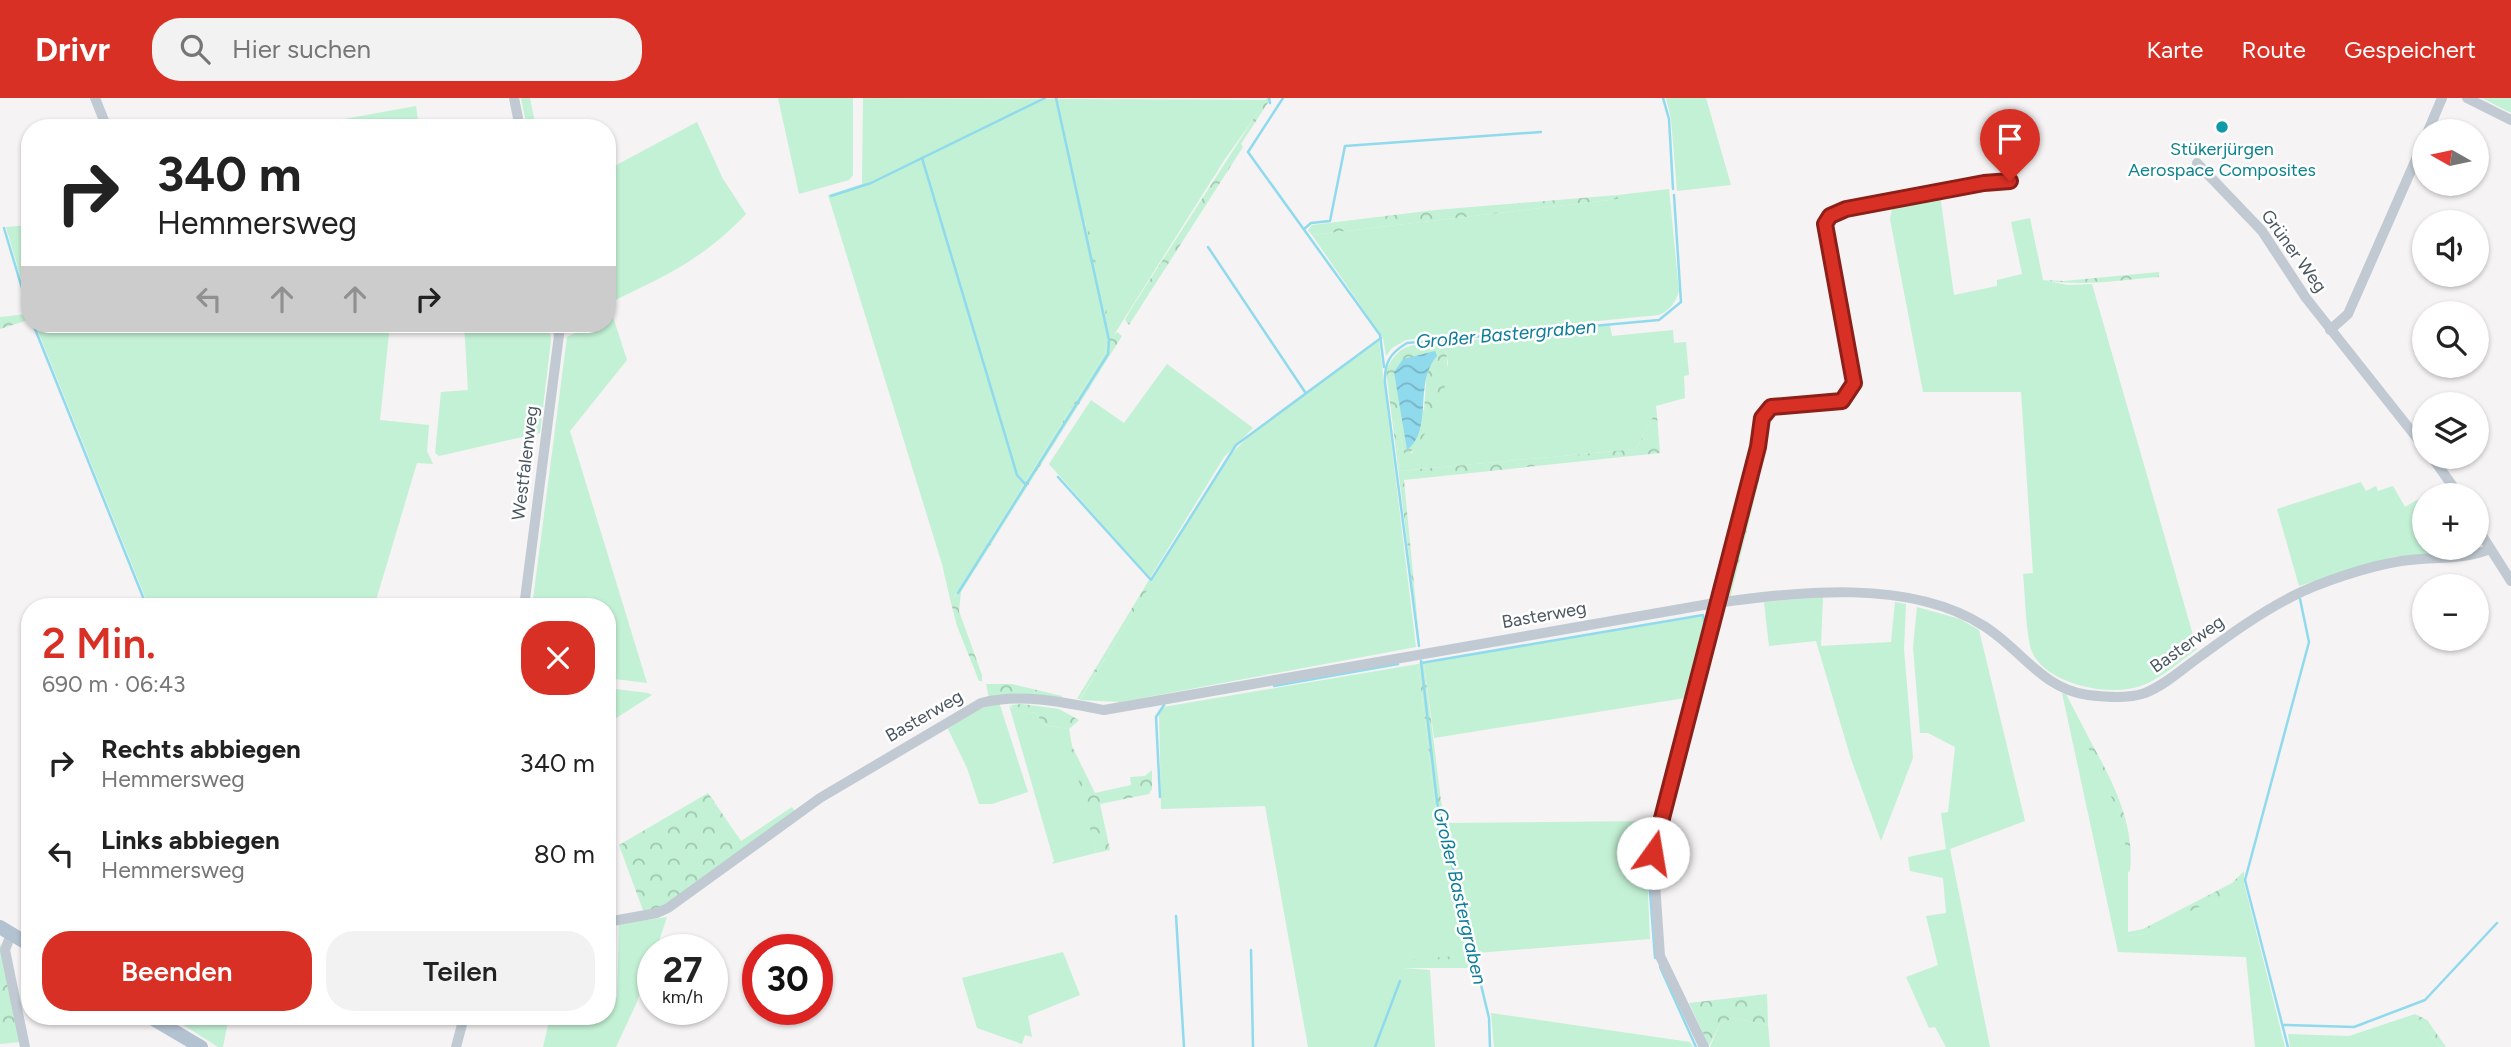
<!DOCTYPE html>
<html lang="de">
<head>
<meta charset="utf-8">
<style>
  :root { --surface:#fff; --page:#f2f2f2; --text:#222; --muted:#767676; --accent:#d93025 }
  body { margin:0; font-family:Figtree,sans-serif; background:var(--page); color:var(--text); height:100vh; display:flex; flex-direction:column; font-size:26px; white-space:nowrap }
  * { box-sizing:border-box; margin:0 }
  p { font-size:23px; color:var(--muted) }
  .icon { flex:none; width:38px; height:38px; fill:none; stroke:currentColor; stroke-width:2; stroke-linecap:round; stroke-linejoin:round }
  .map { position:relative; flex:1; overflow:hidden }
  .sheet { position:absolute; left:21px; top:500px; width:595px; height:427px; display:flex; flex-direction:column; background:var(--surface); border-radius:28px; box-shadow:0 2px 5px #0004 }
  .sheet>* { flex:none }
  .hud { position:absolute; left:21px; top:21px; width:595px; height:214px; border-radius:28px; box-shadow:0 2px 5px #0004; background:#fff; color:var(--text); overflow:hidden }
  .needle { width:46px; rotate:279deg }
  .controls { position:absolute; left:2412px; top:21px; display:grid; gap:14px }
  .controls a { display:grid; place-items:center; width:77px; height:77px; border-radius:50%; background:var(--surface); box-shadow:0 2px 5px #0004; font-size:35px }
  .speed { position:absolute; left:637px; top:836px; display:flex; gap:14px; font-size:35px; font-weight:700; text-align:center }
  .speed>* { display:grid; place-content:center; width:91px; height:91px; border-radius:50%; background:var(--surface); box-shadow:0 2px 5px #0004; line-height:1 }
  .speed small { font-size:18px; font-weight:400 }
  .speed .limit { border:10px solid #d22; background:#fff; color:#111 }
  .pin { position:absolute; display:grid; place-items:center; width:60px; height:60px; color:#fff; margin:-72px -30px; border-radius:50% 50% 50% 0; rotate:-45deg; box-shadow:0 0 7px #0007 }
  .pin .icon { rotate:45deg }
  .me { position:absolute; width:77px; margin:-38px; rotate:13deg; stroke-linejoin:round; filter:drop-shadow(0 0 5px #0008) }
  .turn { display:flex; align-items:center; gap:24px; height:147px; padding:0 21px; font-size:32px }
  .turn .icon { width:91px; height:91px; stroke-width:2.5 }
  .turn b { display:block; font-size:49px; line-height:60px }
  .lanes { display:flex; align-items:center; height:66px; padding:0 21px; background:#0003; justify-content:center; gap:35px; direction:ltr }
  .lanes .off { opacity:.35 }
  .round { display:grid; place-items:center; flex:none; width:74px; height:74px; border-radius:28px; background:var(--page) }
  .head { display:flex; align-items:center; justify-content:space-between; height:119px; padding:0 21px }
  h1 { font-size:42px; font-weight:600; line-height:52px; color:var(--accent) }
  .button { display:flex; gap:14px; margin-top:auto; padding:14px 21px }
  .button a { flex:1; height:80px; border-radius:28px; background:var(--accent); color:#fff; font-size:28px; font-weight:600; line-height:80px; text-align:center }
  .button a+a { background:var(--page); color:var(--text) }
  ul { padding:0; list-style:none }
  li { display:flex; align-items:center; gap:21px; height:91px; padding:0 21px }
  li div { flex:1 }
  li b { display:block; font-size:26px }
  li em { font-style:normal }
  header { display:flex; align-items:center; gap:42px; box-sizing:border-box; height:98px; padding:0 35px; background:var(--accent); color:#fff }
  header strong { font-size:33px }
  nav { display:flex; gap:38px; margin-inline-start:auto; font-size:24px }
  .search { width:490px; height:63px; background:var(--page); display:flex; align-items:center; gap:18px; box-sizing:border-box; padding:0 24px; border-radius:28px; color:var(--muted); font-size:26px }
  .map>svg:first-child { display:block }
</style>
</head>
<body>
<header>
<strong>Drivr</strong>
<div class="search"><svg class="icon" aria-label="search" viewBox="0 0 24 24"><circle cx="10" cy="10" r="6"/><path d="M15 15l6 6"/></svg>Hier suchen</div>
<nav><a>Karte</a><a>Route</a><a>Gespeichert</a></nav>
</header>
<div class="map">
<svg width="2511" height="949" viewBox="0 0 2511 949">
  <defs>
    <pattern id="forest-crowns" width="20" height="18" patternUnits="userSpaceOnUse" patternTransform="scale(1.75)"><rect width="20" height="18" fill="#c3f1d5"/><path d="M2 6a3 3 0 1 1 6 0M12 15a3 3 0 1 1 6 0" fill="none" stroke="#a0c6b0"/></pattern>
    <pattern id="water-waves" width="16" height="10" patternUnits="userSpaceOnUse" patternTransform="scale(1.75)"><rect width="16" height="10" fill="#90daee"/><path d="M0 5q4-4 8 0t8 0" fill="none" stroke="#78b4c4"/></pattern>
  </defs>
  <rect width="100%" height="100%" fill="#f5f3f3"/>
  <!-- green -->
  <g fill="#c3f1d5">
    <path d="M521,0H530L536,30H527Z"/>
    <path d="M778,0H853V77L849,82L799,96Z"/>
    <path d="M863,0L1267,2L1225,61L1112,240L1086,123L1084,131L1109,239L1105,255L953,501H950L942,466L828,97L862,86Z"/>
    <path d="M1666,0H1706L1731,87L1677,93L1671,21Z"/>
    <path d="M2482,0H2511V15Z"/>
    <path d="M416,8L419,30H294Z"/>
    <path d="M697,24L723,81L746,116C701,163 665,178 607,206V72Z"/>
    <path d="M1669,91L1679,193C1676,204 1670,212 1659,217L1406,242L1392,250L1386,258L1383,240L1312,137L1618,101V97Z"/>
    <path d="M1940,97L1954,197L1997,188V182L2022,176L2011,124L2030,120L2043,182L2068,187L2092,186L2197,551C2180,563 2162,580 2143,587C2112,600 2049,587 2033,556C2026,543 2025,493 2023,476L2033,475L2021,294H1923L1890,121L1893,106Z"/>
    <path d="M30,127V211L6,129Z"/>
    <path d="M612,216L627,262L570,333L647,585L607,580V509H532L567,239L593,226H607V219Z"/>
    <path d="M35,226H390L380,322L429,327L427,353L433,366L417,365L374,509H149Z"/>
    <path d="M464,226H549L551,242L540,335L439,358L435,355L441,294L468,292Z"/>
    <path d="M1610,227L1612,238L1673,232L1674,245L1686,244L1689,277L1684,278L1685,300L1656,308L1657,318L1653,319L1636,351L1400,373L1394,321L1398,320L1403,353L1412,355L1448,266L1445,245Z"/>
    <path d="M1379,243L1416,549L1121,604L1080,602L1226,361L1254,333Z"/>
    <path d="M1167,266L1253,330L1224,359L1150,480L1049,366L1091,302L1124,325Z"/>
    <path d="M2361,384L2366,393L2376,388L2378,393L2393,388L2405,409L2424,398V450H2476L2469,453L2392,459L2299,488L2277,411Z"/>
    <path d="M1823,499L1821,548L1891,544L1895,504L1906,506L1904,551L1913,660L1881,743L1851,661L1816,543L1769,548L1764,504Z"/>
    <path d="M1917,509L1960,521L1979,532L2025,723L1950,751L1990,949H1946L1935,929L1929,930L1906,879L1938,867L1926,818L1946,815L1943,780L1910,773L1908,759L1946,751L1941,715L1948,714L1955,649L1928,635H1920L1913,549Z"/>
    <path d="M1702,518L1704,526L1685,600L1434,640L1424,565Z"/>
    <path d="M1418,566L1435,706L1471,857L1403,863V870L1430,872L1435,949H1308L1265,708L1161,711L1159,613L1163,609Z"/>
    <path d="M607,590L648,595L652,597L607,626Z"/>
    <path d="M2062,595L2066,596L2080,623H2077L2123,724L2128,751V838L2144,836L2244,785L2285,949H2255L2246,859L2118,854Z"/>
    <path d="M999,604L1028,694L992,706H979L967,670L947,629L971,614Z"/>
    <path d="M1009,607L1014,612L1036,615L1044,627L1068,631L1096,755L1052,766L1054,763Z"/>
    <path d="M1654,723L1646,753L1650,841L1477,855L1446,725Z"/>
    <path d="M667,819L656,852H653L637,904L616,949H543L550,919H607V900L617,899L619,826Z"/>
    <path d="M1063,854L1080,897L1028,918L1032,939L1025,937L1022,946L977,930L962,880Z"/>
    <path d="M1491,915L1690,944L1693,949H1494Z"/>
    <path d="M2415,916L2440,949H2290L2288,936L2349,938Z"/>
    <path d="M171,919H229L223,949H218Z"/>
    <path d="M1733,920L1768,927L1770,949H1710L1720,926Z"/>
  </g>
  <!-- forest -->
  <g fill="url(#forest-crowns)" fill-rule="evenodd">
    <path d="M1267,0H1271L1241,46L1243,49L1129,227L1125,222L1131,211Z"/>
    <path d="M1618,97V101L1312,137L1308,132L1312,127L1435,112Z"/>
    <path d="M1087,123L1112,239L1117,234L1122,238L961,494L959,513L982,577V583H979L957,528L950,501L954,500L1105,255L1109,239L1084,131Z"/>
    <path d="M2159,174V179C2119,182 2083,189 2043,182L2064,183Z"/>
    <path d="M27,216L28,222L0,231V219Z"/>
    <path d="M1445,245C1447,258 1448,271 1446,284C1443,301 1422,351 1406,357L1403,353L1398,321H1394L1400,373L1636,351L1653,319L1657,318L1660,355L1404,382L1420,549L1386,272C1401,242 1415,247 1445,245ZM1437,258L1427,269L1424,313L1403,261Z"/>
    <path d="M1760,379L1730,501L1724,500L1756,381Z"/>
    <path d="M1149,482L1152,484L1080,601H1077Z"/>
    <path d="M1424,565L1441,703L1477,855L1471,858L1473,870H1402L1403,862L1470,857L1435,706L1418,566Z"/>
    <path d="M986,586H1012L1062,598V601L989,600Z"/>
    <path d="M1022,606L1059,611L1079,622L1069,631L1072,648L1095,695L1131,687L1130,679L1145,678L1152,672V691L1149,696L1100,706L1110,752L1096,755L1068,638V631L1044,627L1036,615L1013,612L1011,607Z"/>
    <path d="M2076,623H2080C2104,670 2136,717 2130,773L2128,774L2123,724Z"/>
    <path d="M708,695L741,743L792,709L795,714L665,808L644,815L619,747Z"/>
    <path d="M2244,773V785L2235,791L2144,836L2128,838V834L2143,831L2232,785Z"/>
    <path d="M0,844L21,944L0,946Z"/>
    <path d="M1767,896L1768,927L1733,920L1720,926L1709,948L1689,905Z"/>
    <path d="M2415,916L2427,922L2446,949H2440Z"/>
  </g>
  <!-- water -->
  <path fill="url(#water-waves)" d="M1435,253L1437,258C1413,285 1434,332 1407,352L1394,274L1403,261Z"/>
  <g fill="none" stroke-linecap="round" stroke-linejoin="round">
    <!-- stream -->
    <g stroke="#90daee" stroke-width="2.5">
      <path d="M1269,0L1270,5"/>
      <path d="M1283,0L1248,54L1380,237L1384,269"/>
      <path d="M1663,0L1669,21L1673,91"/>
      <path d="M922,60L1017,377L1025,386"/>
      <path d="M831,98L871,85L1045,0"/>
      <path d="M4,130L30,217"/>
      <path d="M1304,131L1311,125L1330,123L1345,48L1541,34"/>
      <path d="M1208,149L1305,294"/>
      <path d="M33,226L147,509"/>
      <path d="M1058,379L1151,482L1236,347L1381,240"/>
      <path d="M958,495L1108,256L1109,242L1056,0"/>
      <path d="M1419,548L1385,285C1384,265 1390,255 1407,245L1659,222L1681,204L1674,97"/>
      <path d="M1421,563L1437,704L1489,920L1490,949"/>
      <path d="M1421,565L1703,517L1705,528L1647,753L1655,860"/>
      <path d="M1274,588L1398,566"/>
      <path d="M1160,699L1156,619L1164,607"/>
      <path d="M1176,818L1184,949"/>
      <path d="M1251,852L1253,949"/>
      <path d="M1660,869L1696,949"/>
      <path d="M169,921V919"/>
      <path d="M2284,927L2354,929L2425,902L2497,825"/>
      <path d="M1375,949L1400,883"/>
      <path d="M2288,949L2245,782L2309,544L2300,501"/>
    </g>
    <!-- minor -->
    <g stroke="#c1cad2" stroke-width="10">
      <path d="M95,0L107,30"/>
      <path d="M514,0L520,30"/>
      <path d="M2467,0L2511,22"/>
      <path d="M2428,33L2442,0"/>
      <path d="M2197,65L2262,133L2306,200L2424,349"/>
      <path d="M2330,232L2348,216L2424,43"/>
      <path d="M2432,359L2459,397"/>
      <path d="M2476,428L2511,483"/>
      <path d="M524,509L559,237L557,226"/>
      <path d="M607,824L657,815L668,810L820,700L981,605C1022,595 1063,604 1104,612L1715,505C1799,494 1909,480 1984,528C2021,551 2042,591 2088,597C2106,599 2128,601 2145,595C2165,587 2181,572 2198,560C2228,538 2258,516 2291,499C2320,484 2369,468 2401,463C2431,458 2462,463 2490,451"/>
      <path d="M11,836L5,852L25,949"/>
      <path d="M456,949L464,919"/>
      <path d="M1704,949L1660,858L1653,756L1758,349L1762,320L1771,309L1842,303L1854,285L1825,126L1830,118L1846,111L1984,85L2010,83"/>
    </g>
    <!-- major -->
    <g stroke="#b3c2d1" stroke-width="14">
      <path d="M0,829L30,847"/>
      <path d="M150,919L201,949"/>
    </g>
  </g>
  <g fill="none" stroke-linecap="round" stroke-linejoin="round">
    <defs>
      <path id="route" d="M1653,755L1758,349L1762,320L1771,309L1842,303L1854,285L1825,126L1830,118L1846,111L1984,85L2010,83"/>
    </defs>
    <!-- route casing -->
    <use href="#route" stroke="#8d1f18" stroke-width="18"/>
    <!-- route -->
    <use href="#route" stroke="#d93025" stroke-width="12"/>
  </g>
  <!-- markers -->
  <circle fill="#0f9aa8" stroke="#fff" stroke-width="2.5" cx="2222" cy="29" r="7"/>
  <g text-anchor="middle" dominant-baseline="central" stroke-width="5" stroke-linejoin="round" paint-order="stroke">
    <!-- culture labels -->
    <g font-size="18" fill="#0d838f" stroke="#fff">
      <text x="2222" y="51">Stükerjürgen<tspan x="2222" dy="21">Aerospace Composites</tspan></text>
    </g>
    <!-- street labels -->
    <g font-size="18" fill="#4a5661" stroke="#fff">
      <text transform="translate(2294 153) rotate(54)">Grüner Weg</text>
      <text transform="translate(525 365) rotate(-83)">Westfalenweg</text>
      <text transform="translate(1544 517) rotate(-10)">Basterweg</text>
      <text transform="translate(2187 546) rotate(-35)">Basterweg</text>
      <text transform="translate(924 618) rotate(-30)">Basterweg</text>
    </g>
    <!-- water labels -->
    <g font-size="19" font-style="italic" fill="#0c7c9b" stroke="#fff">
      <text transform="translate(1506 236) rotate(-5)">Großer Bastergraben</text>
      <text transform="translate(1460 798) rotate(77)">Großer Bastergraben</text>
    </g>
  </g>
</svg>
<div class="controls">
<a><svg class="needle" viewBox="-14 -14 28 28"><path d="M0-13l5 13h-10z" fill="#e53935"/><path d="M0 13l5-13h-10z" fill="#767676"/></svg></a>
<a><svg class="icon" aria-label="sound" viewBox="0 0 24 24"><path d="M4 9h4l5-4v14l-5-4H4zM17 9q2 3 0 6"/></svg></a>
<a><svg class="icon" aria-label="search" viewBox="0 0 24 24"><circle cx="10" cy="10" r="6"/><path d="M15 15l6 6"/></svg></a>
<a><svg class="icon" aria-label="layers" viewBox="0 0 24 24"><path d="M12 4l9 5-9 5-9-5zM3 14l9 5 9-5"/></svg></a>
<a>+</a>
<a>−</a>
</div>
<div class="speed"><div>27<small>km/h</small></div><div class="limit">30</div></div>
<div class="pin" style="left:2010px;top:83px;background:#d93025"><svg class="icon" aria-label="arrive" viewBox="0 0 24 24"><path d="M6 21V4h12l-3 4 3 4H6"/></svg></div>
<svg class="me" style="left:1653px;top:755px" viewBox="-20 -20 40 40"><circle r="19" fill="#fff"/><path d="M0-13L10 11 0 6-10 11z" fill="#d93025"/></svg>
<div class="hud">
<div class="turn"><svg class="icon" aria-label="right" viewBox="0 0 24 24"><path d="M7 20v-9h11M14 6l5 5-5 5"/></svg><div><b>340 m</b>Hemmersweg</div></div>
<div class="lanes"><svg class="icon off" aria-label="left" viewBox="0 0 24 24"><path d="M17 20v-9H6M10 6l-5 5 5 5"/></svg><svg class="icon off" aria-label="ahead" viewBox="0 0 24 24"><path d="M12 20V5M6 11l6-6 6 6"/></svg><svg class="icon off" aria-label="ahead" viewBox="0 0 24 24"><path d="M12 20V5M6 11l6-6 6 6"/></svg><svg class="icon" aria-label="right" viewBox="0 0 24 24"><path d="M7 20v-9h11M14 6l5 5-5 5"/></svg></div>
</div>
<section class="sheet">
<div class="head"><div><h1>2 Min.</h1><p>690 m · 06:43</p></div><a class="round" style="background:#d93025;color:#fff"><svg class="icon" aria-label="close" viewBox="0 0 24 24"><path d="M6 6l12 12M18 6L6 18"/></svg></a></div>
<ul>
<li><svg class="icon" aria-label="right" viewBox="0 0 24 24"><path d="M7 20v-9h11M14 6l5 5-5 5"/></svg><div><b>Rechts abbiegen</b><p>Hemmersweg</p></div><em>340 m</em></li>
<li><svg class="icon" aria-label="left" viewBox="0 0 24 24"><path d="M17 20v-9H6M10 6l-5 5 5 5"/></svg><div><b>Links abbiegen</b><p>Hemmersweg</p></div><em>80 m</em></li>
</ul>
<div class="button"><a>Beenden</a><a>Teilen</a></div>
</section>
</div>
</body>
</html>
